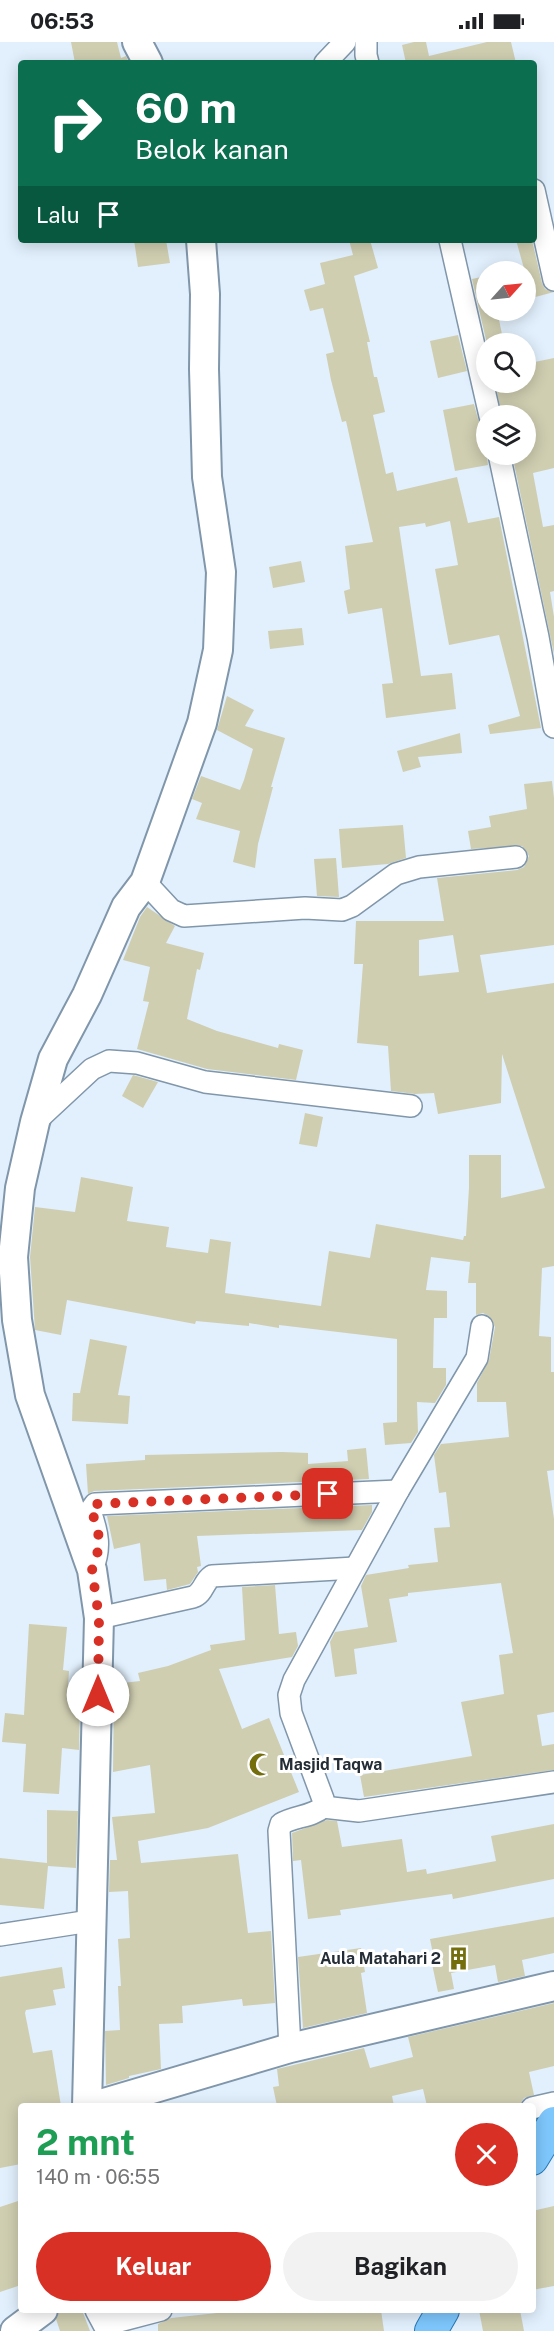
<!DOCTYPE html>
<html lang="id">
<head>
<meta charset="utf-8">
<style>
  :root { --surface:#fff; --page:#f2f2f2; --text:#202124; --muted:#757577; --accent:#d93025 }
  body { margin:0; font-family:"Public Sans",sans-serif; background:var(--page); color:var(--text); height:100vh; display:flex; flex-direction:column; font-size:22px; white-space:nowrap }
  * { box-sizing:border-box; margin:0 }
  p { font-size:20px; color:var(--muted) }
  .icon { flex:none; width:33px; height:33px; fill:none; stroke:currentColor; stroke-width:2; stroke-linecap:round; stroke-linejoin:round }
  .map { position:relative; flex:1; overflow:hidden }
  .side { position:absolute; left:18px; top:2061px; width:518px; height:210px; display:flex; flex-direction:column; background:var(--surface); border-radius:6px; box-shadow:0 3px 15px #0003 }
  .side>* { flex:none }
  .hud { position:absolute; left:18px; top:18px; width:519px; height:183px; border-radius:6px; box-shadow:0 3px 15px #0003; background:#0b6e4f; color:#fff; overflow:hidden }
  .needle { width:39px; rotate:63deg }
  .fabs { position:absolute; left:476px; top:219px; display:grid; gap:12px }
  .fabs a { display:grid; place-items:center; width:60px; height:60px; border-radius:50%; background:var(--surface); box-shadow:0 3px 15px #0003; font-size:30px }
  .pin { position:absolute; display:grid; place-items:center; width:51px; height:51px; color:#fff; margin:-26px; border-radius:12px; box-shadow:0 3px 9px #0006 }
  .me { position:absolute; width:66px; margin:-33px; rotate:0deg; stroke-linejoin:round; filter:drop-shadow(0 0 4px #0008) }
  .turn { display:flex; align-items:center; gap:21px; height:126px; padding:0 18px; font-size:27px }
  .turn .icon { width:78px; height:78px; stroke-width:2.5 }
  .turn b { display:block; font-size:42px; line-height:51px }
  .then { display:flex; align-items:center; height:57px; padding:0 18px; background:#0003; gap:12px; font-size:22px }
  .round { display:grid; place-items:center; flex:none; width:63px; height:63px; border-radius:32px; background:var(--page) }
  .overview { display:flex; align-items:center; justify-content:space-between; height:102px; padding:0 18px }
  h1 { font-size:36px; font-weight:700; line-height:45px; color:#1e9e55 }
  .primary-button { display:flex; gap:12px; margin-top:auto; padding:12px 18px }
  .primary-button a { flex:1; height:69px; border-radius:36px; background:var(--accent); color:#fff; font-size:24px; font-weight:700; line-height:69px; text-align:center }
  .primary-button a+a { background:var(--page); color:var(--text) }
  .status { display:flex; justify-content:space-between; align-items:center; height:42px; padding:0 30px; background:var(--surface); direction:ltr }
  .status svg { height:16px; fill:currentColor }
  .map>svg:first-child { display:block }
</style>
</head>
<body>
<div class="status"><b>06:53</b><svg viewBox="0 0 49 12"><path d="M0 12V9h3v3zM5 12V6h3v6zM10 12V3h3v9zM15 12V0h3v12zM26 1h20v11H26zM47 4h2v5h-2z"/></svg></div>
<div class="map">
<svg width="554" height="2289" viewBox="0 0 554 2289">
  <rect width="100%" height="100%" fill="#e2f0fd"/>
  <!-- building -->
  <g fill="#cfceb1" fill-rule="evenodd">
    <path d="M71,0H117L121,16L126,14L129,21H75Z"/>
    <path d="M414,0H426L429,14L487,0H511L516,21H406L402,3Z"/>
    <path d="M134,198H166L170,221L138,225Z"/>
    <path d="M349,198H370L378,226L354,234L370,300H367L374,335H377L385,370L373,373L386,432L393,430L397,449L457,435L468,481L499,475L541,686L490,692L488,683L520,674L499,593L449,603L435,527L458,523L450,479L426,485L425,481L399,485L421,634L452,631L456,667L386,676L382,642L393,641L382,566L348,572L344,549L350,547L345,504L373,500L346,379L342,380L331,338L326,312L334,310L323,266L310,269L304,248L325,242L320,221L353,213Z"/>
    <path d="M516,198H532L542,241L545,247L554,250L528,257L525,230Z"/>
    <path d="M486,234V268H497L504,302H487L472,237Z"/>
    <path d="M458,293L467,329L438,336L430,299Z"/>
    <path d="M554,316V426L533,431L543,485L554,483V549L550,550L554,575V612L512,412H525V374H502L495,340H525V322Z"/>
    <path d="M474,362L478,377L483,384L488,423L455,429L443,368Z"/>
    <path d="M301,519L305,540L273,546L269,525Z"/>
    <path d="M302,586L304,603L270,607L268,589Z"/>
    <path d="M227,654L254,668L245,684L285,696L271,745H273L258,802L255,826L233,820L240,789L196,777L202,761L192,757L201,734L240,748L244,738L253,707L217,688Z"/>
    <path d="M460,691L462,711L418,715L421,725L403,730L397,709Z"/>
    <path d="M552,739L554,756V903L480,913L487,951L554,941V1224L542,1226L539,1294L551,1295V1330H554V1428L547,1429L554,1477V1670L537,1673L542,1704L554,1702V1728L364,1755L360,1733L472,1714L461,1660L504,1652L499,1613L513,1611L501,1541L408,1551V1554L389,1557L397,1600L354,1607L357,1632L335,1635L330,1600L335,1590L368,1585L361,1544L366,1533L409,1526L408,1523L438,1520L434,1486L450,1485L446,1450L439,1451L434,1413L441,1402L509,1395L506,1360H477V1341L489,1318L495,1285L489,1274L483,1271L476,1273V1241H468L470,1220L431,1215L426,1248L447,1249V1276H434L433,1326H446V1343L435,1361L417,1360L418,1390L411,1401L385,1403L383,1381L397,1380V1297L279,1283V1286L249,1281V1284L196,1279L195,1282L67,1258L61,1293L35,1288L30,1215L35,1165L75,1170L81,1135L133,1145L127,1179L169,1185L166,1205L208,1211L210,1197L231,1200L225,1251L321,1264L329,1209L370,1216L376,1182L463,1198L464,1194H466L469,1146V1113H501V1156L545,1146L502,1012L501,1061L438,1072L434,1051L415,1052L391,1049L388,1004L357,1001L363,922H354L356,879H444L437,836L517,828L524,825L529,814L522,804L471,807L468,789L491,785L489,774L527,767L524,742ZM453,893L459,930L419,934V898Z"/>
    <path d="M403,783L406,816L388,822L342,826L339,787Z"/>
    <path d="M336,816L339,855L317,854L314,817Z"/>
    <path d="M147,865L175,884L166,901L204,911L200,928L197,927L187,977L217,989L278,1006L279,1002L303,1008L296,1038L207,1027L137,1007L149,960L143,959L150,925L123,918L140,875Z"/>
    <path d="M133,1033L158,1040L143,1066L122,1054Z"/>
    <path d="M305,1071L323,1075L317,1105L299,1102Z"/>
    <path d="M90,1297L127,1304L118,1353L130,1354L128,1382L72,1379L73,1351H80Z"/>
    <path d="M366,1406L369,1437L94,1449L88,1452L86,1422L145,1418V1413L282,1410L308,1411V1422L348,1419L347,1408Z"/>
    <path d="M372,1463V1470L362,1488L197,1494L201,1524L197,1525L198,1530L190,1542L167,1548L166,1537L144,1539L140,1501L114,1507L107,1474Z"/>
    <path d="M275,1543L279,1592L296,1590L298,1604L292,1615L219,1627L242,1687L269,1676L299,1750L208,1786L138,1799L141,1821L238,1812L248,1891L271,1889L275,1961L243,1964L242,1957L182,1964L183,1981L159,1982L161,2027L129,2034V2036L106,2043L105,1989L120,1988L118,1944H121L118,1897L130,1896L128,1849L109,1850L110,1818H117L112,1775L155,1771L150,1723L113,1730L114,1642L140,1639L138,1631L168,1624L211,1608L210,1603L245,1598L242,1545Z"/>
    <path d="M29,1582L67,1585L63,1628L69,1629L67,1659L80,1660L79,1708L62,1706L59,1752L23,1750L26,1702L2,1700L5,1671L24,1673Z"/>
    <path d="M47,1768L78,1769L76,1826L48,1824L44,1867L0,1863V1816L47,1821Z"/>
    <path d="M327,1778L337,1779L342,1805L402,1797L407,1830L426,1827L427,1832L496,1819L491,1794L554,1782V1837L453,1857L452,1852L340,1868L341,1873L308,1877L301,1818L293,1819L292,1791Z"/>
    <path d="M554,1875V1911L522,1918L525,1934L498,1940L495,1923L451,1931L454,1947L438,1950L432,1922H435L430,1897Z"/>
    <path d="M361,1906L365,1930L361,1931L367,1971L303,1986L298,1915Z"/>
    <path d="M62,1925L65,1946L53,1948L56,1963L26,1968L25,1971L33,2011L52,2008L61,2064H21V2122L0,2126V1935Z"/>
    <path d="M554,1961V2024L529,2030L534,2053L524,2056L520,2062L510,2064H427L423,2047L392,2054L394,2064H277L273,2045L279,2044L277,2027L364,2006L370,2026L413,2015L408,1995Z"/>
    <path d="M21,2158V2243L0,2250V2165Z"/>
    <path d="M554,2164V2244L532,2248V2169Z"/>
    <path d="M68,2268H82L90,2289H60L56,2277L59,2271Z"/>
    <path d="M217,2268H381L384,2289H158V2282L171,2276L217,2271Z"/>
    <path d="M479,2268H520L524,2289H483Z"/>
  </g>
  <g fill="none" stroke-linecap="round" stroke-linejoin="round">
    <defs>
      <g id="street">
        <path d="M366,0V13L368,21"/>
        <path d="M325,21L345,0"/>
        <path d="M534,148L554,238"/>
        <path d="M450,198L490,374"/>
        <path d="M499,412L538,595L554,685"/>
        <path d="M145,840L171,868L184,874L305,866L342,868L352,864L396,832L419,825L516,815"/>
        <path d="M35,1080L92,1027L109,1019L137,1021L205,1040L411,1064"/>
        <path d="M92,1528C101,1506 98,1491 90,1469L95,1462L398,1449"/>
        <path d="M99,1576L193,1555C204,1551 203,1540 212,1534L355,1526"/>
        <path d="M323,1765L359,1769L554,1740"/>
        <path d="M0,1893L90,1879"/>
        <path d="M290,2006L279,1789L281,1782C294,1774 312,1775 323,1765V1757L291,1671L289,1653L294,1638L398,1449L477,1316L482,1284"/>
        <path d="M532,2066L554,2061"/>
        <path d="M96,2268L104,2283L161,2268"/>
      </g>
      <g id="secondary">
        <path d="M137,0L148,21"/>
        <path d="M87,2064L99,1576L92,1528L30,1353L17,1278L13,1215L20,1146L35,1080L53,1017L87,953L126,865L145,840L202,681L218,608L221,530L207,435L204,327L205,252L201,198"/>
        <path d="M94,2064L290,2006L554,1944"/>
        <path d="M15,2289L43,2268"/>
      </g>
      <g id="primary">
        <path d="M532,2117L554,2081"/>
        <path d="M431,2289L443,2268"/>
      </g>
    </defs>
    <!-- street casing -->
    <use href="#street" stroke="#8096aa" stroke-width="24"/>
    <!-- secondary casing -->
    <use href="#secondary" stroke="#8096aa" stroke-width="32"/>
    <!-- primary casing -->
    <use href="#primary" stroke="#2779b6" stroke-width="34"/>
    <!-- street -->
    <use href="#street" stroke="#fff" stroke-width="21"/>
    <!-- secondary -->
    <use href="#secondary" stroke="#fff" stroke-width="28"/>
    <!-- primary -->
    <use href="#primary" stroke="#7ec7fd" stroke-width="32"/>
  </g>
  <g fill="none" stroke-linecap="round" stroke-linejoin="round">
    <!-- route -->
    <path stroke="#d93025" stroke-width="10" stroke-dasharray="0 18" d="M98,1653L99,1576L92,1528L97,1515L99,1495L91,1465L95,1462L328,1452"/>
  </g>
  <!-- icons -->
  <defs>
    <symbol id="mosque-bare" viewBox="-9 -9 18 18"><path d="M3.5-4.9A6 6 0 1 0 3.5 4.9A5 5 0 1 1 3.5-4.9Z" fill="#746e0d" stroke="#fff" stroke-width="2.5" paint-order="stroke"/></symbol>
    <symbol id="building-bare" viewBox="-9 -9 18 18"><path d="M-4-6H4V6H1V3H-1V6H-4ZM-2.5-4.3h1.7v1.8h-1.7ZM.8-4.3h1.7v1.8H.8ZM-2.5-1h1.7V.8h-1.7ZM.8-1h1.7V.8H.8Z" fill="#746e0d" stroke="#fff" stroke-width="2.5" paint-order="stroke"/></symbol>
  </defs>
  <g fill-rule="evenodd">
    <use href="#mosque-bare" x="244" y="1706" width="33" height="33"/>
    <use href="#building-bare" x="442" y="1900" width="33" height="33"/>
  </g>
  <g text-anchor="middle" dominant-baseline="central" stroke-width="6" stroke-linejoin="round" paint-order="stroke">
    <!-- poi labels -->
    <g font-size="16" font-weight="bold" fill="#242d35" stroke="#fff" text-anchor="start">
      <text x="279" y="1722">Masjid Taqwa</text>
      <text x="441" y="1916" text-anchor="end">Aula Matahari 2</text>
    </g>
  </g>
</svg>
<div class="fabs">
<a><svg class="needle" viewBox="-14 -14 28 28"><path d="M0-13l5 13h-10z" fill="#e53935"/><path d="M0 13l5-13h-10z" fill="#757577"/></svg></a>
<a><svg class="icon" aria-label="search" viewBox="0 0 24 24"><circle cx="10" cy="10" r="6"/><path d="M15 15l6 6"/></svg></a>
<a><svg class="icon" aria-label="layers" viewBox="0 0 24 24"><path d="M12 4l9 5-9 5-9-5zM3 14l9 5 9-5"/></svg></a>
</div>
<div class="pin" style="left:328px;top:1452px;background:#d93025"><svg class="icon" aria-label="arrive" viewBox="0 0 24 24"><path d="M6 21V4h12l-3 4 3 4H6"/></svg></div>
<svg class="me" style="left:98px;top:1653px" viewBox="-20 -20 40 40"><circle r="19" fill="#fff"/><path d="M0-13L10 11 0 6-10 11z" fill="#d93025"/></svg>
<div class="hud">
<div class="turn"><svg class="icon" aria-label="right" viewBox="0 0 24 24"><path d="M7 20v-9h11M14 6l5 5-5 5"/></svg><div><b>60 m</b>Belok kanan</div></div>
<div class="then">Lalu<svg class="icon" aria-label="arrive" viewBox="0 0 24 24"><path d="M6 21V4h12l-3 4 3 4H6"/></svg></div>
</div>
<section class="side">
<div class="overview"><div><h1>2 mnt</h1><p>140 m · 06:55</p></div><a class="round" style="background:#d93025;color:#fff"><svg class="icon" aria-label="close" viewBox="0 0 24 24"><path d="M6 6l12 12M18 6L6 18"/></svg></a></div>
<div class="primary-button"><a>Keluar</a><a>Bagikan</a></div>
</section>
</div>
</body>
</html>
